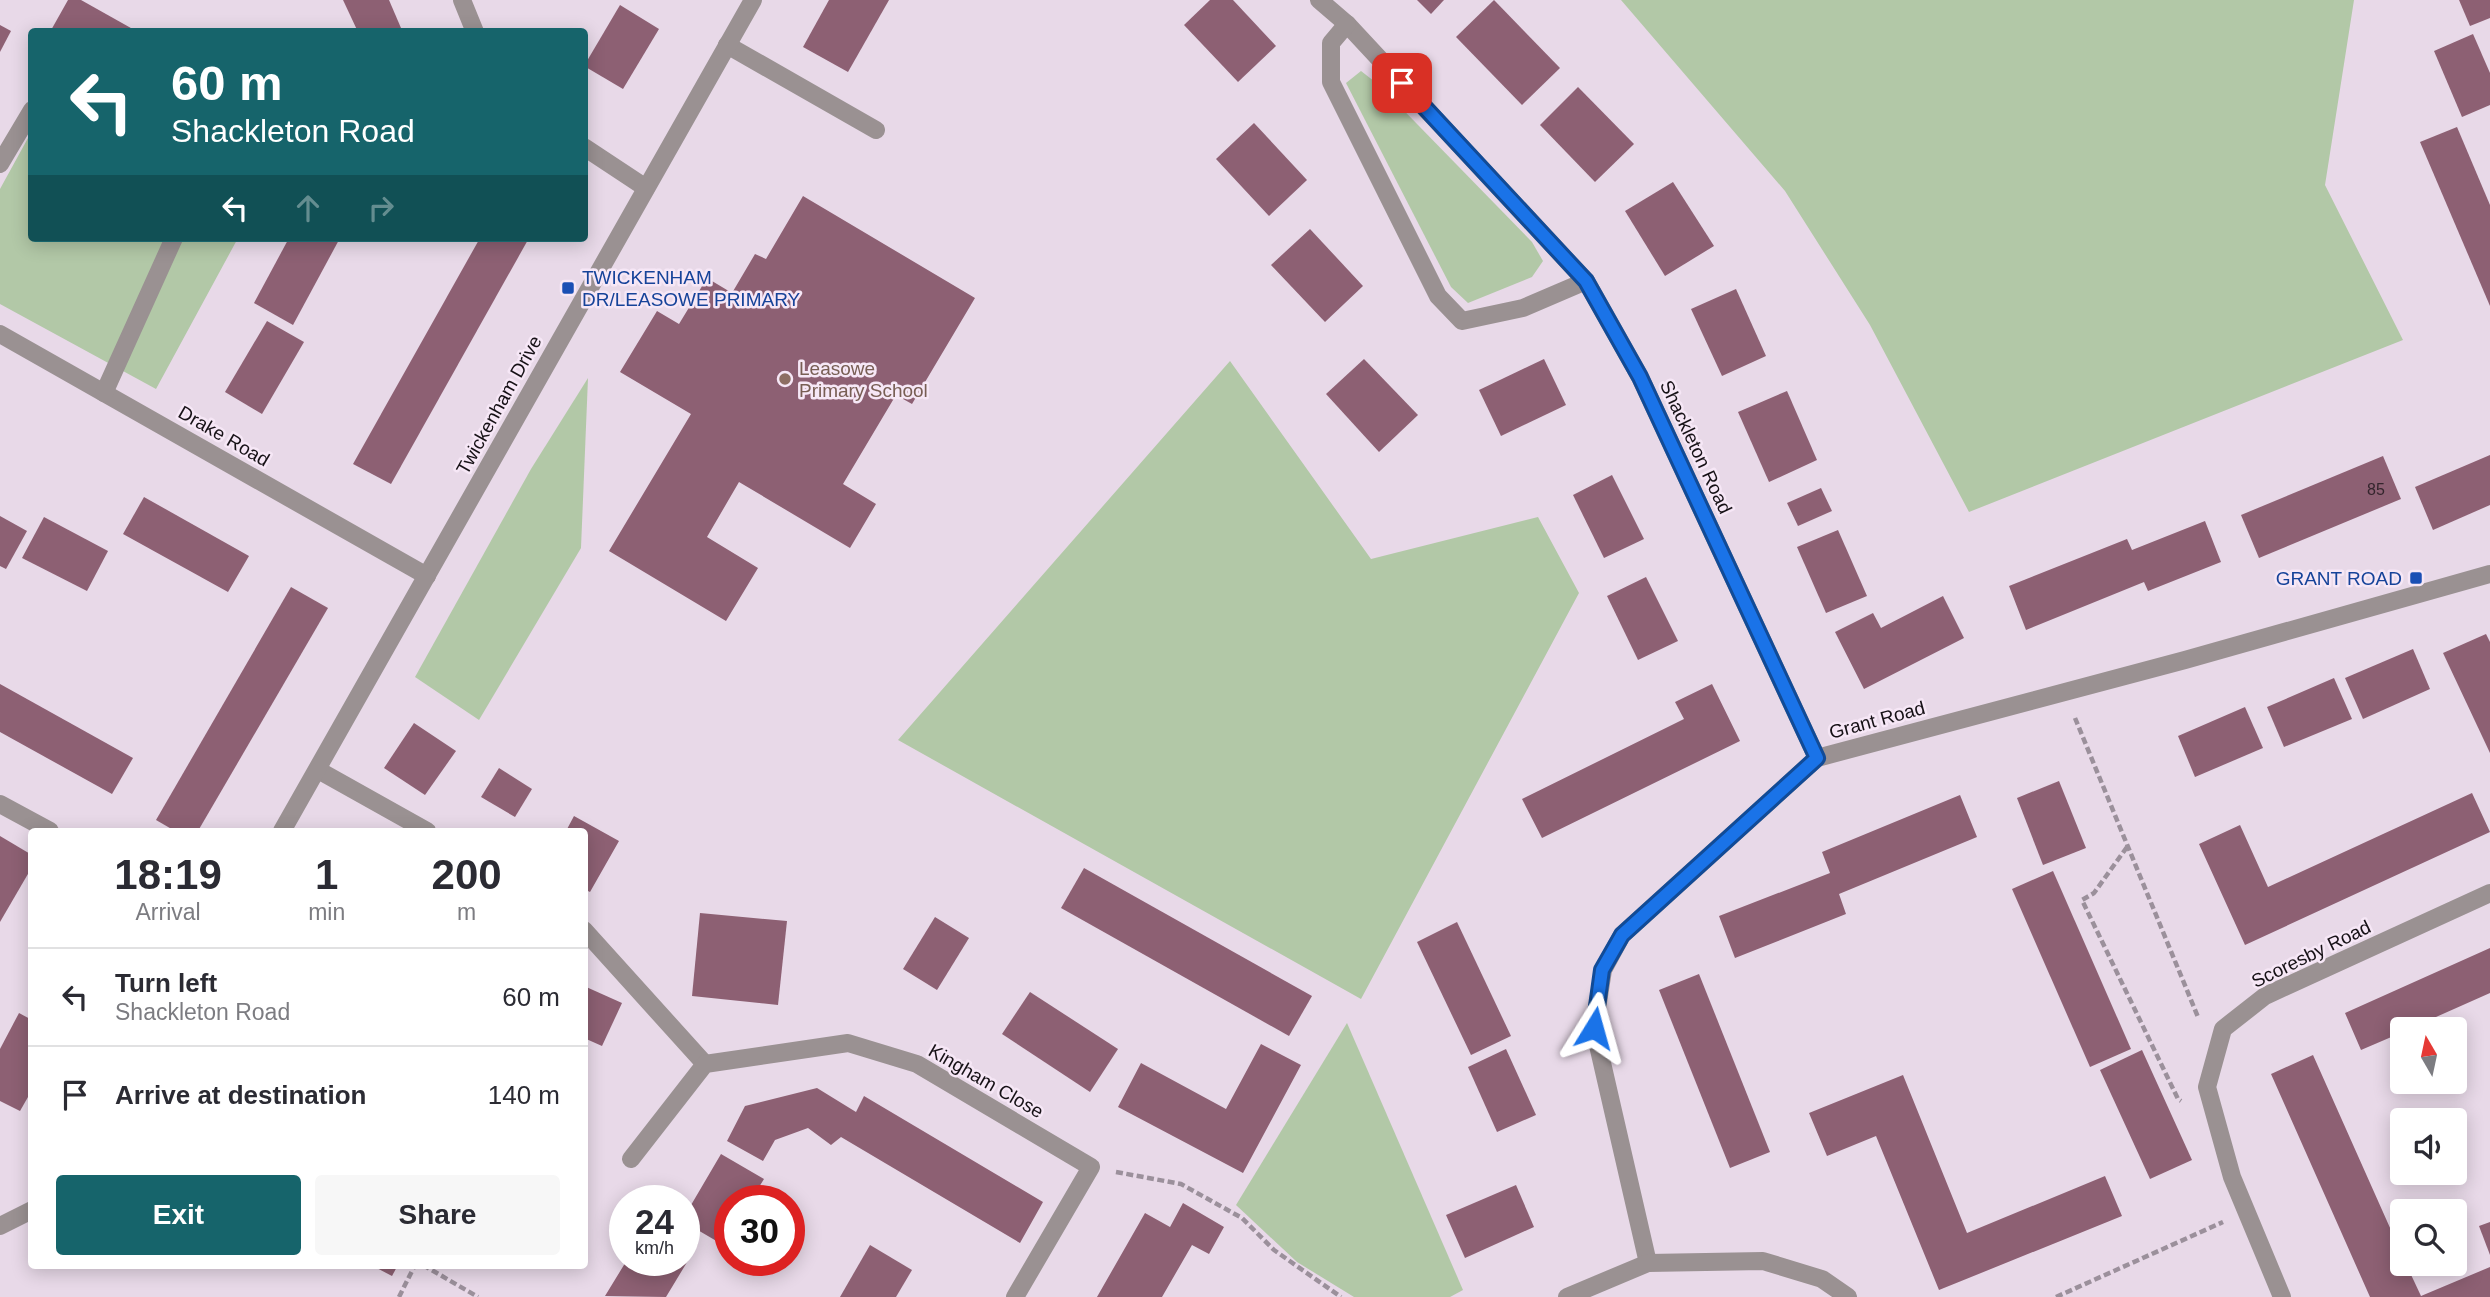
<!DOCTYPE html>
<html lang="en">
<head>
<meta charset="utf-8">
<style>
  :root { --surface:#fff; --page:#f7f7f7; --text:#2b2b33; --muted:#7c7c81; --line:#e1e1e2; --accent:#16646b }
  body { margin:0; font-family:Helvetica,sans-serif; background:var(--page); color:var(--text); height:100vh; display:flex; flex-direction:column; font-size:26px; white-space:nowrap }
  * { box-sizing:border-box; margin:0 }
  p { font-size:23px; color:var(--muted) }
  .icon { flex:none; width:38px; height:38px; fill:none; stroke:currentColor; stroke-width:2; stroke-linecap:round; stroke-linejoin:round }
  .map { position:relative; flex:1; overflow:hidden }
  .panel { position:absolute; left:28px; top:828px; width:560px; height:441px; display:flex; flex-direction:column; background:var(--surface); border-radius:7px; box-shadow:0 4px 18px #0003 }
  .panel>* { flex:none }
  .hud { position:absolute; left:28px; top:28px; width:560px; height:214px; border-radius:7px; box-shadow:0 4px 18px #0003; background:#16646b; color:#fff; overflow:hidden }
  .needle { width:46px; rotate:351deg }
  .fabs { position:absolute; left:2390px; top:1017px; display:grid; gap:14px }
  .fabs a { display:grid; place-items:center; width:77px; height:77px; border-radius:7px; background:var(--surface); box-shadow:0 4px 18px #0003; font-size:35px }
  .speed { position:absolute; left:609px; top:1185px; display:flex; gap:14px; font-size:35px; font-weight:700; text-align:center }
  .speed>* { display:grid; place-content:center; width:91px; height:91px; border-radius:50%; background:var(--surface); box-shadow:0 4px 18px #0003; line-height:1 }
  .speed small { font-size:18px; font-weight:400 }
  .speed .limit { border:10px solid #d22; background:#fff; color:#111 }
  .pin { position:absolute; display:grid; place-items:center; width:60px; height:60px; color:#fff; margin:-30px; border-radius:14px; box-shadow:0 4px 10px #0006 }
  .me { position:absolute; width:77px; margin:-38px; rotate:8deg; stroke-linejoin:round; filter:drop-shadow(0 0 5px #0008) }
  .turn { display:flex; align-items:center; gap:24px; height:147px; padding:0 28px; font-size:32px }
  .turn .icon { width:91px; height:91px; stroke-width:2.5 }
  .turn b { display:block; font-size:49px; line-height:60px }
  .lanes { display:flex; align-items:center; height:66px; padding:0 28px; background:#0003; justify-content:center; gap:35px; direction:ltr }
  .lanes .off { opacity:.35 }
  .eta { display:flex; justify-content:space-evenly; align-items:center; height:119px; text-align:center }
  .eta b { font-size:42px; font-weight:600; line-height:49px }
  .button { display:flex; gap:14px; margin-top:auto; padding:14px 28px }
  .button a { flex:1; height:80px; border-radius:7px; background:var(--accent); color:#fff; font-size:28px; font-weight:600; line-height:80px; text-align:center }
  .button a+a { background:var(--page); color:var(--text) }
  ul { padding:0; list-style:none }
  li { display:flex; align-items:center; gap:21px; height:98px; padding:0 28px; border-top:2px solid var(--line) }
  li div { flex:1 }
  li b { display:block; font-size:26px }
  li em { font-style:normal }
  .map>svg:first-child { display:block }
</style>
</head>
<body>
<div class="map">
<svg width="2490" height="1297" viewBox="0 0 2490 1297">
  <rect width="100%" height="100%" fill="#e8d9e8"/>
  <!-- green -->
  <g fill="#b2c8a7">
    <path d="M1621,0H2354L2325,185L2403,340L1969,512L1870,325L1785,191Z"/>
    <path d="M1361,71L1379,85L1532,242L1543,261L1532,277L1468,303L1451,287L1346,83Z"/>
    <path d="M28,138L32,141V238H238L156,389L0,304V189Z"/>
    <path d="M1230,361L1371,559L1538,517L1579,593L1361,999L898,740Z"/>
    <path d="M588,378L581,548L479,720L415,677L531,469Z"/>
    <path d="M1347,1023L1463,1290L1450,1297H1354L1297,1262L1236,1205Z"/>
  </g>
  <!-- building -->
  <g fill="#8d6073">
    <path d="M68,0H81L138,32H50Z"/>
    <path d="M343,0H389L401,28L393,32H358Z"/>
    <path d="M829,0H889L848,72L803,47Z"/>
    <path d="M1210,0H1233L1276,46L1238,82L1184,25Z"/>
    <path d="M1417,0H1444L1431,14Z"/>
    <path d="M1494,0L1560,68L1522,105L1456,37Z"/>
    <path d="M2459,0H2490V18L2470,26Z"/>
    <path d="M620,5L659,29L623,89L584,66Z"/>
    <path d="M0,25L11,31L0,52Z"/>
    <path d="M2473,34L2490,73V105L2462,117L2434,51Z"/>
    <path d="M1578,87L1634,144L1595,182L1540,125Z"/>
    <path d="M1254,123L1307,180L1269,216L1216,159Z"/>
    <path d="M2457,127L2490,205V306L2420,142Z"/>
    <path d="M1673,182L1714,246L1665,276L1625,211Z"/>
    <path d="M803,196L975,298L912,404L896,395L843,484L876,504L850,548L739,482L707,537L758,568L726,621L609,551L691,414L620,372L657,311L679,324L707,278L732,293L755,254L766,259Z"/>
    <path d="M1310,229L1363,286L1325,322L1271,265Z"/>
    <path d="M289,238H340L293,325L254,303Z"/>
    <path d="M480,238H529L391,484L353,464Z"/>
    <path d="M1736,289L1766,356L1722,376L1691,309Z"/>
    <path d="M267,321L304,342L262,414L225,392Z"/>
    <path d="M1364,359L1418,415L1379,452L1326,394Z"/>
    <path d="M1544,359L1566,405L1501,436L1479,390Z"/>
    <path d="M1787,391L1817,460L1769,482L1738,412Z"/>
    <path d="M2490,455V505L2433,530L2415,487Z"/>
    <path d="M2383,456L2401,499L2259,558L2241,515Z"/>
    <path d="M1612,475L1644,539L1604,558L1573,495Z"/>
    <path d="M1821,488L1832,511L1798,526L1787,503Z"/>
    <path d="M144,497L249,556L228,592L123,534Z"/>
    <path d="M0,516L27,531L6,569L0,566Z"/>
    <path d="M44,517L108,551L87,591L22,558Z"/>
    <path d="M2205,521L2221,562L2148,591L2144,582L2026,630L2009,586L2127,539L2132,550Z"/>
    <path d="M1838,530L1867,596L1826,613L1797,547Z"/>
    <path d="M1646,577L1678,641L1638,660L1607,596Z"/>
    <path d="M291,587L328,608L198,831H175L156,820Z"/>
    <path d="M1943,596L1964,638L1864,689L1835,632L1873,613L1881,628Z"/>
    <path d="M2486,634L2490,642V753L2443,653Z"/>
    <path d="M2413,649L2430,689L2363,719L2345,678Z"/>
    <path d="M2334,678L2352,719L2284,747L2267,707Z"/>
    <path d="M0,684L133,758L112,794L0,732Z"/>
    <path d="M1712,684L1740,741L1542,838L1522,799L1684,719L1675,702Z"/>
    <path d="M2245,707L2263,748L2195,777L2178,736Z"/>
    <path d="M414,723L456,751L425,795L384,768Z"/>
    <path d="M499,768L532,789L515,817L481,797Z"/>
    <path d="M2059,781L2086,848L2043,865L2017,798Z"/>
    <path d="M2472,793L2490,832L2245,945L2199,844L2240,825L2268,887Z"/>
    <path d="M1960,795L1977,837L1839,894L1846,914L1735,958L1719,916L1830,873L1822,852Z"/>
    <path d="M574,816L619,841L590,892L584,889V831H566Z"/>
    <path d="M0,836L32,855V867L0,922Z"/>
    <path d="M1084,868L1312,996L1289,1036L1061,908Z"/>
    <path d="M2053,871L2131,1049L2090,1067L2012,889Z"/>
    <path d="M700,913L787,921L778,1005L692,996Z"/>
    <path d="M935,917L969,938L937,990L903,969Z"/>
    <path d="M1457,922L1511,1036L1471,1055L1417,942Z"/>
    <path d="M2490,948V993L2409,1029H2403V1032L2361,1050L2345,1013Z"/>
    <path d="M1699,974L1770,1152L1730,1168L1659,990Z"/>
    <path d="M584,986L622,1003L602,1046L584,1038Z"/>
    <path d="M1030,992L1118,1049L1090,1092L1002,1034Z"/>
    <path d="M19,1013L32,1020V1090L20,1111L0,1101V1049Z"/>
    <path d="M1261,1044L1301,1065L1243,1173L1118,1107L1141,1063L1226,1109Z"/>
    <path d="M1506,1049L1536,1115L1497,1132L1468,1067Z"/>
    <path d="M2142,1050L2192,1160L2150,1179L2100,1070Z"/>
    <path d="M2313,1055L2403,1257V1264H2406L2421,1296L2490,1267V1297H2370L2271,1074Z"/>
    <path d="M1903,1075L1967,1233L2105,1176L2122,1216L1939,1290L1876,1136L1827,1156L1809,1113Z"/>
    <path d="M817,1088L856,1112L864,1096L1043,1202L1020,1243L841,1137L831,1145L808,1128L775,1140L763,1161L727,1141L745,1106Z"/>
    <path d="M721,1154L764,1179L751,1200H730V1237L725,1246L684,1222V1217Z"/>
    <path d="M1516,1185L1534,1227L1465,1258L1446,1215Z"/>
    <path d="M1183,1203L1224,1227L1209,1254L1192,1245L1162,1297H1097L1145,1213L1170,1227Z"/>
    <path d="M2490,1222V1255L2479,1226Z"/>
    <path d="M684,1236L698,1244L666,1297L605,1296L627,1260H684Z"/>
    <path d="M870,1245L912,1270L896,1297H840Z"/>
    <path d="M371,1265H398L392,1276Z"/>
  </g>
  <g fill="none" stroke-linecap="round" stroke-linejoin="round">
    <!-- path -->
    <g stroke="#9b909b" stroke-width="4.5" stroke-dasharray="7 3.5" stroke-linecap="butt">
      <path d="M2075,718L2198,1017"/>
      <path d="M2127,847L2094,893L2082,900L2178,1099L2181,1101"/>
      <path d="M1116,1172L1181,1184L1242,1218L1274,1250L1341,1297"/>
      <path d="M423,1265L478,1297"/>
      <path d="M399,1297L415,1265"/>
      <path d="M2056,1297L2223,1222"/>
    </g>
    <!-- service -->
    <path stroke="#9a9192" stroke-width="18" d="M727,45L876,130"/>
    <!-- minor -->
    <g stroke="#9a9192" stroke-width="18">
      <path d="M462,0L475,32"/>
      <path d="M1319,0L1347,24L1586,281L1640,377L1817,758"/>
      <path d="M1347,24L1331,43V82L1438,296L1462,321L1523,308L1586,281"/>
      <path d="M584,147L646,188"/>
      <path d="M0,164L32,110"/>
      <path d="M0,334L427,576"/>
      <path d="M104,393L174,238"/>
      <path d="M318,770L427,831"/>
      <path d="M0,804L50,831"/>
      <path d="M282,831L753,0"/>
      <path d="M584,930L705,1064"/>
      <path d="M631,1159L705,1064L848,1043L917,1064L1091,1167L1015,1297"/>
      <path d="M0,1226L32,1210"/>
      <path d="M1648,1263L1594,1028L1603,970L1622,935L1817,758L2185,660L2490,574"/>
      <path d="M1567,1297L1648,1263L1763,1261L1822,1279L1848,1297"/>
      <path d="M2282,1297L2232,1177L2207,1087L2223,1029L2265,996L2490,893"/>
    </g>
  </g>
  <g fill="none" stroke-linecap="round" stroke-linejoin="round">
    <defs>
      <path id="route" d="M1402,83L1586,281L1640,377L1817,758L1622,935L1602,970L1594,1028"/>
    </defs>
    <!-- route casing -->
    <use href="#route" stroke="#114b97" stroke-width="18"/>
    <!-- route -->
    <use href="#route" stroke="#1a73e8" stroke-width="12"/>
  </g>
  <!-- markers -->
  <g fill="#1a4fb4" stroke="#f6e7f6" stroke-width="2.5">
    <rect x="561" y="281" width="14" height="14" rx="3.5"/>
    <rect x="2409" y="571" width="14" height="14" rx="3.5"/>
  </g>
  <circle fill="#8d6e63" stroke="#f6e7f6" stroke-width="2.5" cx="785" cy="379" r="7"/>
  <g text-anchor="middle" dominant-baseline="central" stroke-width="5" stroke-linejoin="round" paint-order="stroke">
    <!-- number labels -->
    <g font-size="16" fill="#34252d">
      <text x="2376" y="489">85</text>
    </g>
    <!-- transit labels -->
    <g font-size="19" fill="#164399" stroke="#f6e7f6" text-anchor="start">
      <text x="582" y="277">TWICKENHAM<tspan x="582" dy="22">DR/LEASOWE PRIMARY</tspan></text>
      <text x="2402" y="578" text-anchor="end">GRANT ROAD</text>
    </g>
    <!-- education labels -->
    <g font-size="19" fill="#785e54" stroke="#f6e7f6" text-anchor="start">
      <text x="799" y="368">Leasowe<tspan x="799" dy="22">Primary School</tspan></text>
    </g>
    <!-- street labels -->
    <g font-size="19" fill="#161116" stroke="#f6e7f6">
      <text transform="translate(499 405) rotate(-61)">Twickenham Drive</text>
      <text transform="translate(224 436) rotate(30)">Drake Road</text>
      <text transform="translate(1696 447) rotate(65)">Shackleton Road</text>
      <text transform="translate(1877 720) rotate(-15)">Grant Road</text>
      <text transform="translate(2311 954) rotate(-26)">Scoresby Road</text>
      <text transform="translate(986 1081) rotate(30)">Kingham Close</text>
    </g>
  </g>
</svg>
<div class="fabs">
<a><svg class="needle" viewBox="-14 -14 28 28"><path d="M0-13l5 13h-10z" fill="#e53935"/><path d="M0 13l5-13h-10z" fill="#7c7c81"/></svg></a>
<a><svg class="icon" aria-label="sound" viewBox="0 0 24 24"><path d="M4 9h4l5-4v14l-5-4H4zM17 9q2 3 0 6"/></svg></a>
<a><svg class="icon" aria-label="search" viewBox="0 0 24 24"><circle cx="10" cy="10" r="6"/><path d="M15 15l6 6"/></svg></a>
</div>
<div class="speed"><div>24<small>km/h</small></div><div class="limit">30</div></div>
<div class="pin" style="left:1402px;top:83px;background:#d93025"><svg class="icon" aria-label="arrive" viewBox="0 0 24 24"><path d="M6 21V4h12l-3 4 3 4H6"/></svg></div>
<svg class="me" style="left:1594px;top:1028px" viewBox="-20 -20 40 40"><path d="M0-17L14 15 0 8-14 15z" fill="#1a73e8" stroke="#fff" stroke-width="4"/></svg>
<div class="hud">
<div class="turn"><svg class="icon" aria-label="left" viewBox="0 0 24 24"><path d="M17 20v-9H6M10 6l-5 5 5 5"/></svg><div><b>60 m</b>Shackleton Road</div></div>
<div class="lanes"><svg class="icon" aria-label="left" viewBox="0 0 24 24"><path d="M17 20v-9H6M10 6l-5 5 5 5"/></svg><svg class="icon off" aria-label="ahead" viewBox="0 0 24 24"><path d="M12 20V5M6 11l6-6 6 6"/></svg><svg class="icon off" aria-label="right" viewBox="0 0 24 24"><path d="M7 20v-9h11M14 6l5 5-5 5"/></svg></div>
</div>
<section class="panel">
<div class="eta">
<div><b>18:19</b><p>Arrival</p></div>
<div><b>1</b><p>min</p></div>
<div><b>200</b><p>m</p></div>
</div>
<ul>
<li><svg class="icon" aria-label="left" viewBox="0 0 24 24"><path d="M17 20v-9H6M10 6l-5 5 5 5"/></svg><div><b>Turn left</b><p>Shackleton Road</p></div><em>60 m</em></li>
<li><svg class="icon" aria-label="arrive" viewBox="0 0 24 24"><path d="M6 21V4h12l-3 4 3 4H6"/></svg><div><b>Arrive at destination</b></div><em>140 m</em></li>
</ul>
<div class="button"><a>Exit</a><a>Share</a></div>
</section>
</div>
</body>
</html>
